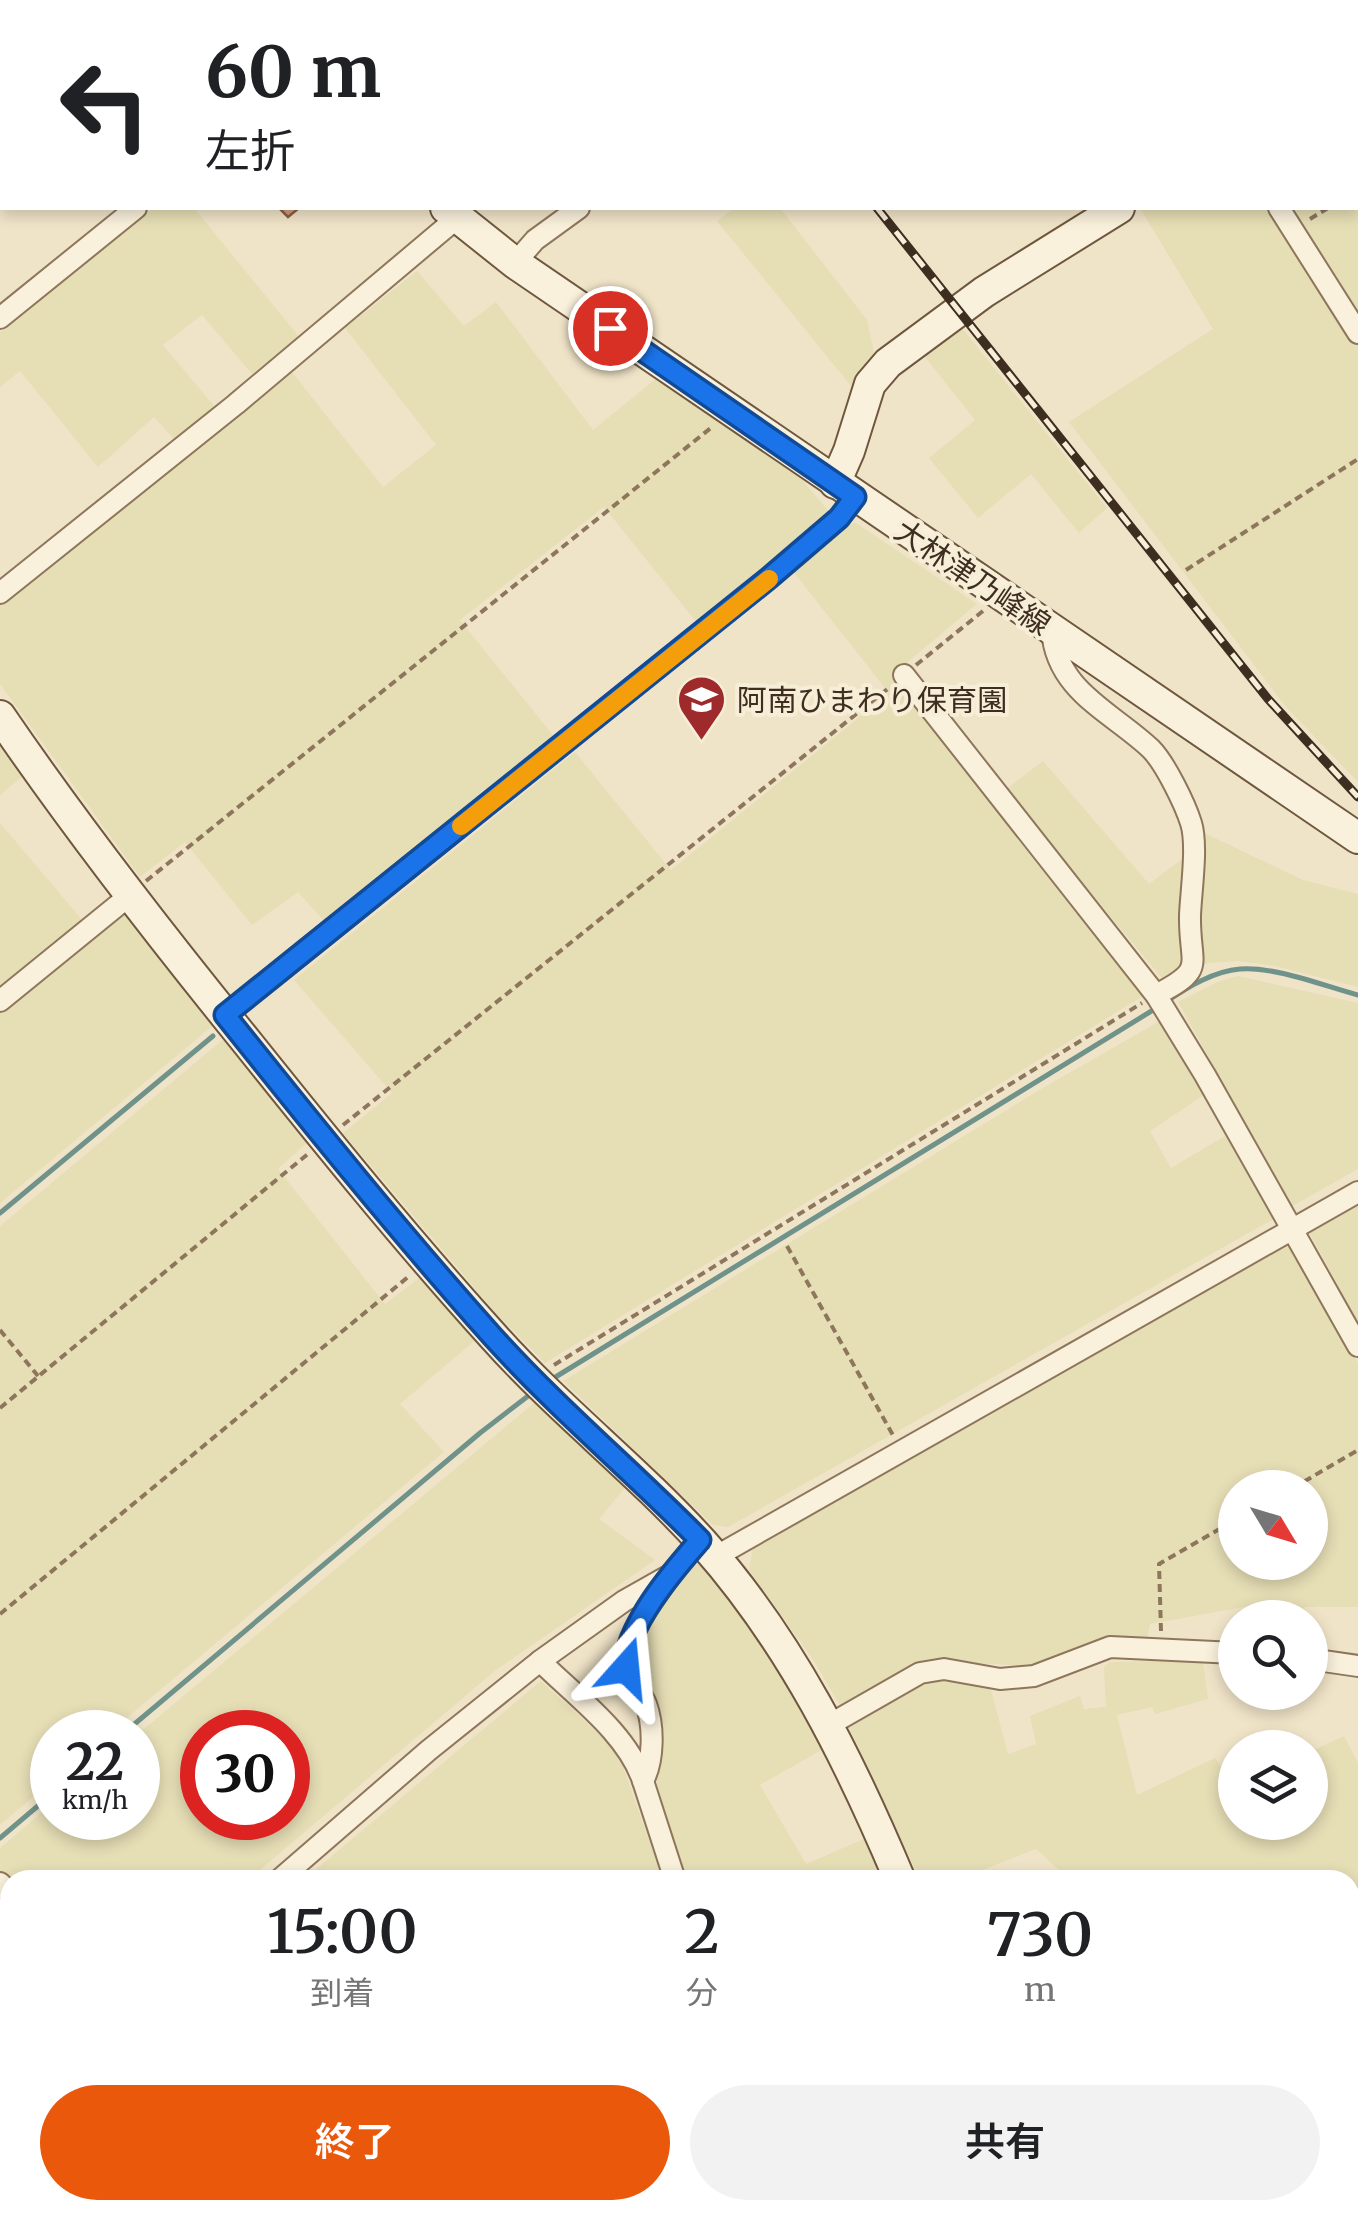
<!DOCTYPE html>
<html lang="ja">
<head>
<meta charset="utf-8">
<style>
  :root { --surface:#fff; --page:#f2f2f2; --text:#202124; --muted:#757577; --accent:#ea580c }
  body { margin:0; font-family:Merriweather,"Noto Sans JP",serif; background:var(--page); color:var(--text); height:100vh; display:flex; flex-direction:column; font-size:38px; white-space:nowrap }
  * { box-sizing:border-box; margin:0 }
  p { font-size:32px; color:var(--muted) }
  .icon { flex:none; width:55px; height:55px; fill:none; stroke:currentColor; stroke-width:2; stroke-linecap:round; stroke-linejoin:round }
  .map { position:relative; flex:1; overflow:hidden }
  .side { position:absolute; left:0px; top:1870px; width:1360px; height:350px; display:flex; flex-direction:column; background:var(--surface); border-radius:30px 30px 0 0; box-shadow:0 5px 15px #0003 }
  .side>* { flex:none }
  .guide { position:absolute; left:0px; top:0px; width:1360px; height:210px; box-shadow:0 5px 15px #0003; background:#fff; color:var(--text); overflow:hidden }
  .needle { width:65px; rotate:128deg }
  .tools { position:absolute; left:1218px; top:1470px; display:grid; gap:20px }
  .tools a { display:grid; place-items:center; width:110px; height:110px; border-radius:50%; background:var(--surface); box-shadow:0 5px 15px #0003; font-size:50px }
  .speed { position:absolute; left:30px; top:1710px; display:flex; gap:20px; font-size:50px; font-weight:700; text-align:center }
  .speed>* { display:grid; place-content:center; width:130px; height:130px; border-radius:50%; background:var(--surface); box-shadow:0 5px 15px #0003; line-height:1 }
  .speed small { font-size:25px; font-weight:400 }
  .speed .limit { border:15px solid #d22; background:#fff; color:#111 }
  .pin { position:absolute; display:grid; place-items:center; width:85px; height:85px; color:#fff; margin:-42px; border:5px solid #fff; border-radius:50%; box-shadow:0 2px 10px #0007 }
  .me { position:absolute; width:110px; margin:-55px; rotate:18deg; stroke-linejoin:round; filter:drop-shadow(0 0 8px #0008) }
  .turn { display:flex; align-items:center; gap:35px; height:210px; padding:0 40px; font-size:45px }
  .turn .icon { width:130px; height:130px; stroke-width:2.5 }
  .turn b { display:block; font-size:70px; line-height:85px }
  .eta { display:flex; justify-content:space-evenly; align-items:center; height:170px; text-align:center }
  .eta b { font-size:60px; font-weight:600; line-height:70px }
  .primary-button { display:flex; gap:20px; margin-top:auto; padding:20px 40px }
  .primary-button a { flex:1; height:115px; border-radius:60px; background:var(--accent); color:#fff; font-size:40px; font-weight:600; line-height:115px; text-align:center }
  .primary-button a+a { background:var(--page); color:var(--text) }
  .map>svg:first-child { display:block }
</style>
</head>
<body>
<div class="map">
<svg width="1358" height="2220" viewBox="0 0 1358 2220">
  <rect width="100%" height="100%" fill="#f0e4c8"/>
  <!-- farmland -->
  <g fill="#e6deb5" fill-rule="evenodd">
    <path d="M739,0H1040L1041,2H741Z"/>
    <path d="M1161,0H1358V782L1286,707L1069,422L1213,329L1140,208H1358V2Z"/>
    <path d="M154,208H194L300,338L252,374L202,315L163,345L215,407L175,440L154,417L98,467L20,371L0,387V332Z"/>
    <path d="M734,208H780L867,320L875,357L851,386L717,221Z"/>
    <path d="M417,271L464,326L496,302L593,430L658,377L794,470L830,513L698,624L604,507L460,620L556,739L325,922L298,892L252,925L185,842L140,877L0,684V604L291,371L383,487L436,445L345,328Z"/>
    <path d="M957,322L1107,508L1079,533L1031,474L978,518L929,458L975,420L922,353Z"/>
    <path d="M856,523L977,604L897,671L1142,985L1143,996L545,1363L495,1312L343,1133L392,1093L294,980L575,752L671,870L889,693L792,570L847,524Z"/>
    <path d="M0,740L25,774L0,795Z"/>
    <path d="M1043,761L1149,884L1197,848L1200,831L1303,880L1358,894V987L1275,966L1237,961L1208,963L1166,983L1005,790Z"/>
    <path d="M0,823L93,933L124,908L216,1023L0,1203Z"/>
    <path d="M1238,976L1358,1003V1169L1291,1207L1178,1002L1217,982Z"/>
    <path d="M1160,1021L1204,1095L1150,1131L1171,1168L1225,1136L1275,1218L728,1527L713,1525L563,1381L1041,1089Z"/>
    <path d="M226,1037L310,1140L278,1169L385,1304L422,1276L478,1338L400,1404L444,1452L110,1732H52V1781L0,1825V1226Z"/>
    <path d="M1358,1206V1322L1309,1232Z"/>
    <path d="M1287,1245L1293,1248L1358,1363V1607H1305L1303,1617L1251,1618L1249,1606L1150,1624L1147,1639L1103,1638L1032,1666L926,1661L842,1709L814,1661L749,1570L753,1547ZM1235,1488H1310V1562H1235Z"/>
    <path d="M534,1403L628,1484L599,1519L655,1560L496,1670L248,1880H10V2062L0,2061V1848L52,1804V1818H138V1734ZM202,1732H288V1818H202Z"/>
    <path d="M697,1560L765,1647L825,1748L760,1785L806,1864L866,1838L886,1880H683L657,1800V1756L632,1652L643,1630L690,1565Z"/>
    <path d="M1203,1660L1208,1699L1155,1714L1152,1707L1117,1715L1137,1795L1215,1758L1224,1771L1235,1768V1822H1310V1752L1344,1736L1358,1763V2104L1350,2094V1880H1070L1036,1849L957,1880H920L849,1728L918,1686L943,1679L991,1690L1008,1754L1036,1744L1030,1716L1080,1696L1084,1709L1106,1707L1104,1667L1110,1662Z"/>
    <path d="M541,1681L610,1744L620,1758L663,1880H303Z"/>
    <path d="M129,2210H441L430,2220H139Z"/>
    <path d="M472,2210H629L636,2220H460Z"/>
    <path d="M707,2210H757L742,2220H715Z"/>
    <path d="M889,2210H984L986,2220H875Z"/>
    <path d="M1017,2210H1101L1020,2220Z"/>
    <path d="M1179,2210H1305L1296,2220H1172Z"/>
  </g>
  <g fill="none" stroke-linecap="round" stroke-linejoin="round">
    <!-- stream -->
    <g stroke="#6f938a" stroke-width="5">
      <path d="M1167,1001C1188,987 1214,971 1240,969C1274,966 1324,986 1358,995"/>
      <path d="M0,1213L213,1036"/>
      <path d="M549,1381L1158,1007"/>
      <path d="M125,1732L480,1433L532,1393"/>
      <path d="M0,1838L52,1794"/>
    </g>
  </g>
  <!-- building -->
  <path fill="#cf9f7d" stroke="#8d5f41" stroke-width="2.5" d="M279,208H299L288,217Z"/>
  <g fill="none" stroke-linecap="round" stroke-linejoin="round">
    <defs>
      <g id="street">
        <path d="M124,0L126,2"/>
        <path d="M619,0L621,2"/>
        <path d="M580,2L583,0"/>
        <path d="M1279,208L1358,333"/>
        <path d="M515,263L535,240L579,208"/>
        <path d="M0,318L136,208"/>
        <path d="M0,593L236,404L457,218"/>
        <path d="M1052,630C1056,691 1112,712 1151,749C1165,763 1185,804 1191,823C1198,845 1191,891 1190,915C1189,967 1208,968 1156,995"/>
        <path d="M904,675L1156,995L1205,1075L1358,1346"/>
        <path d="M0,1001L129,896"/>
        <path d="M225,1015L769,578L839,518L855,497"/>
        <path d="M715,1557L1358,1192"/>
        <path d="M1310,1659L1358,1666"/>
        <path d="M540,1661C575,1696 627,1733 643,1781C654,1760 654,1726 646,1704C639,1687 621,1673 626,1653C632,1626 654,1600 669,1577"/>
        <path d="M829,1725L920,1673L944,1669L1000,1679L1034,1676L1110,1647L1235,1653"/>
        <path d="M643,1781L675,1880"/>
        <path d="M279,1880L429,1750L540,1661L624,1601L670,1575L700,1540"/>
        <path d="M0,1883L10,1893"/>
        <path d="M1350,2179L1358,2174"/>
        <path d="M328,2210L338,2220"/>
        <path d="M782,2210L785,2220"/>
        <path d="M444,2220L456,2210"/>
        <path d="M1307,2220L1316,2210"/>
      </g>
      <g id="secondary">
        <path d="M227,0L230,2"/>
        <path d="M1145,0V2"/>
        <path d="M184,2L186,0"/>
        <path d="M0,142L2,141"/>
        <path d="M446,208L515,263L1358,838"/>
        <path d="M835,483L849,451L870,384L888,363L984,292L1119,208"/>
        <path d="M0,716C77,829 160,935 246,1041C326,1141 407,1241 493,1336C559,1410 637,1470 703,1543C791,1642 849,1759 900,1880"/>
        <path d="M998,2210L1001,2220"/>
      </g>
      <g id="highway">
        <path d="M0,2122L10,2132"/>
        <path d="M0,2167L10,2177"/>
        <path d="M43,2210L53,2220"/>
        <path d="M89,2210L99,2220"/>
      </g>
    </defs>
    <!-- street casing -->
    <use href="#street" stroke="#8d765c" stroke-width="24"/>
    <!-- secondary casing -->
    <use href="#secondary" stroke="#6f573f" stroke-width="34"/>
    <!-- highway casing -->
    <use href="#highway" stroke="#5b4430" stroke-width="41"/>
    <!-- path -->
    <g stroke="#8d765c" stroke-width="4" stroke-dasharray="8 5" stroke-linecap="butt">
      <path d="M1049,0L1050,2"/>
      <path d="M841,2L845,0"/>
      <path d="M1310,219L1328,208"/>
      <path d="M1186,570L1358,459"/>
      <path d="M916,665L983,611"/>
      <path d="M146,881L712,427"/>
      <path d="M343,1125L890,687"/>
      <path d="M787,1246L894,1437"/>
      <path d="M0,1330L38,1376"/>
      <path d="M554,1365L1142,1003"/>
      <path d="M0,1408L309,1153"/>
      <path d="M1293,1488L1358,1450"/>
      <path d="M0,1614L408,1277"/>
      <path d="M1161,1631L1159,1564L1235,1520"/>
      <path d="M0,2073L10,2075"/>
    </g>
    <!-- street -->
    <use href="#street" stroke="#faf1dc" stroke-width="20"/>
    <!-- secondary -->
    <use href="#secondary" stroke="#faf1dc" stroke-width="30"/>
    <!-- highway -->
    <use href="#highway" stroke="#e0a458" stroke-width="38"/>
    <defs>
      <g id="rail">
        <path d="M714,0L716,2"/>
        <path d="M877,208L1268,699L1358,797"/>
      </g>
    </defs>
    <!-- rail casing -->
    <use href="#rail" stroke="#3d2e20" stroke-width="9"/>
    <!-- rail -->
    <use href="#rail" stroke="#f7eed8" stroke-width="5" stroke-dasharray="15" stroke-linecap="butt"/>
  </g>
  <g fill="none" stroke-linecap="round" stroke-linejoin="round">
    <defs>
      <path id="route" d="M610,328L855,497L839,518L769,578L225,1015C312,1124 400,1233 493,1337C558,1409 632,1471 700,1540C674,1570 624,1627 626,1668"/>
    </defs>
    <!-- route casing -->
    <use href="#route" stroke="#114b97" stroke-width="25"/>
    <!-- route -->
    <use href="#route" stroke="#1a73e8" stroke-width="18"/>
    <!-- slow -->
    <path stroke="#f59e0b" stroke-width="18" d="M461,826L769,579"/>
  </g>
  <!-- icons -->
  <defs>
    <symbol id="school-pin" viewBox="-11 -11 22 30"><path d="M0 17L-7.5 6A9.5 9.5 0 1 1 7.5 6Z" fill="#9e2a2b" stroke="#f7eed8"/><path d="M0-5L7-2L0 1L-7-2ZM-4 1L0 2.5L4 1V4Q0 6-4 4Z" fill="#fff"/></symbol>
  </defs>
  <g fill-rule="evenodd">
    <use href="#school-pin" x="674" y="672" width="55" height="75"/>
  </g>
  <g text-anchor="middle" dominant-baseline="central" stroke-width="8" stroke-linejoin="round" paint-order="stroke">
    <!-- street labels -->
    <g font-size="30" fill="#3d2e20" stroke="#f7eed8">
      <text transform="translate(973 577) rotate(34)">大林津乃峰線</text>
    </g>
    <!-- poi labels -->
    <g font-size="30" fill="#3d2e20" stroke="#f7eed8" text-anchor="start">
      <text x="737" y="700">阿南ひまわり保育園</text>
    </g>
  </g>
</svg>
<div class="tools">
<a><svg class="needle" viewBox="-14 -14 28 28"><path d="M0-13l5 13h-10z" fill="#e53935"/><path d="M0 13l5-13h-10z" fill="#757577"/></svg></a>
<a><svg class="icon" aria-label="search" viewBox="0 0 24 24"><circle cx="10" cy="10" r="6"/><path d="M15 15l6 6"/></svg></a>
<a><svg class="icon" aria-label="layers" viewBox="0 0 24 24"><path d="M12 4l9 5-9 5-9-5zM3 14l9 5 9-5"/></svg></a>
</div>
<div class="speed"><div>22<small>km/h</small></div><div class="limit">30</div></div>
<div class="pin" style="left:610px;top:328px;background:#d93025"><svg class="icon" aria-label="arrive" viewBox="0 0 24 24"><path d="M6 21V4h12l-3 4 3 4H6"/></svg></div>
<svg class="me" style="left:626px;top:1668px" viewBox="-20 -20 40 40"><path d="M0-17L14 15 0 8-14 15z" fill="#1a73e8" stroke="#fff" stroke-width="4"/></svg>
<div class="guide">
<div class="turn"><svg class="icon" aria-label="left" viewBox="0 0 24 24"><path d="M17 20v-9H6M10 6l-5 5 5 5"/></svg><div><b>60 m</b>左折</div></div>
</div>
<section class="side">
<div class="eta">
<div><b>15:00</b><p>到着</p></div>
<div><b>2</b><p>分</p></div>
<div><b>730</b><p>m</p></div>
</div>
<div class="primary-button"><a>終了</a><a>共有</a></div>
</section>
</div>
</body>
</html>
